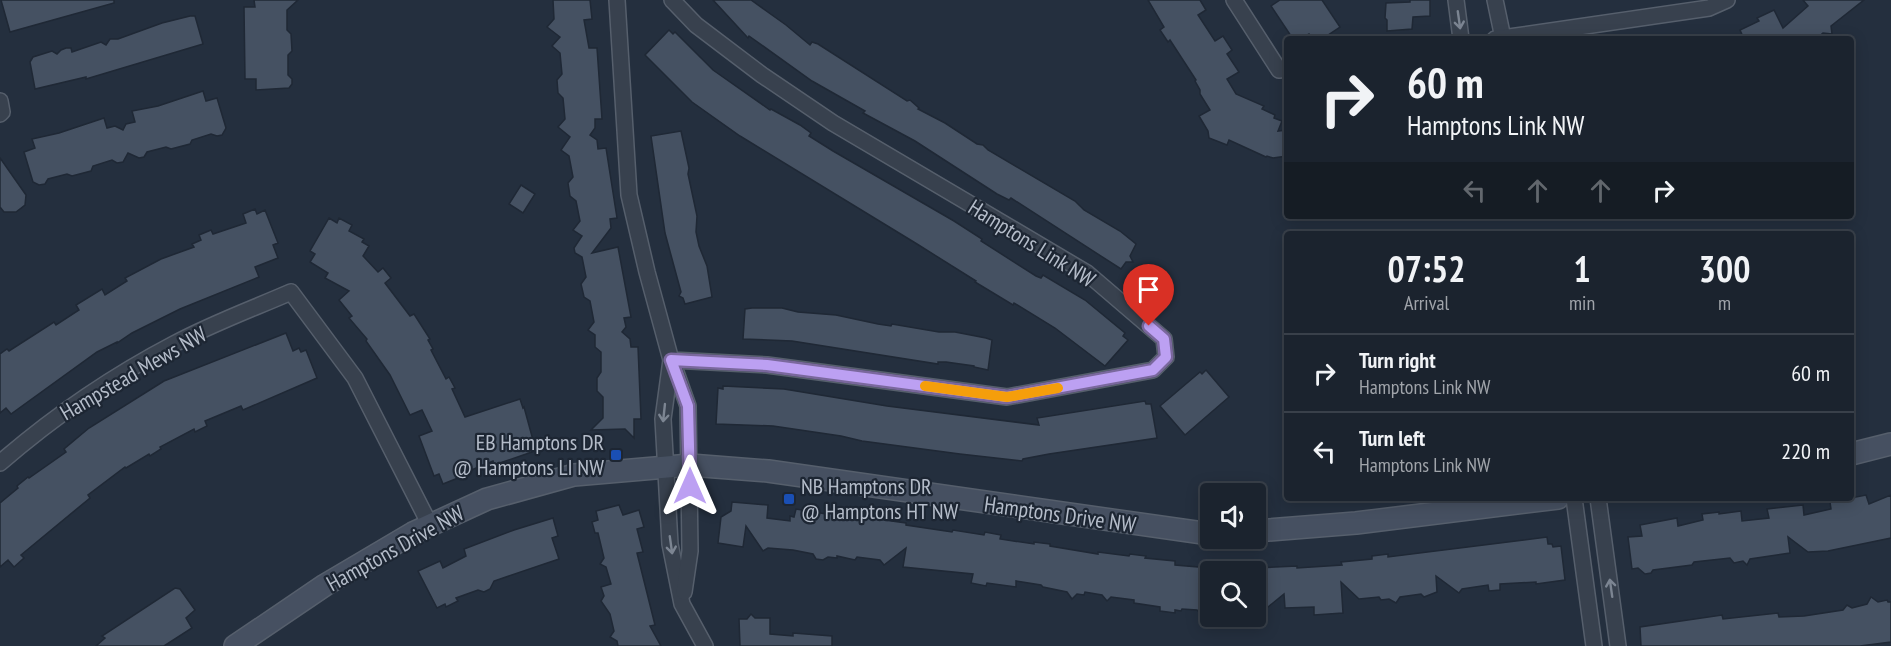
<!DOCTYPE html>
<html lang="en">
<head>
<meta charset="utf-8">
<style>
  :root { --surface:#1b232e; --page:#242b36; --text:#f1f3f6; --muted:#a0a4aa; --line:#39404a }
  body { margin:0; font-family:"PT Sans Narrow",sans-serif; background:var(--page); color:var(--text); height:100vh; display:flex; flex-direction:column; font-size:22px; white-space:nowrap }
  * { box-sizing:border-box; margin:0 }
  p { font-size:20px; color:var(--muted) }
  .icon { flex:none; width:33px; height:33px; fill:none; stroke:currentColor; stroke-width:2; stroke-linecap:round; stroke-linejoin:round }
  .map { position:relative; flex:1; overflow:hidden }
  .side { position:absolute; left:1284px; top:231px; width:570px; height:270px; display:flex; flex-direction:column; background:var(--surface); border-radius:6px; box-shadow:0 3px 15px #0003,0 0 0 2px var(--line) }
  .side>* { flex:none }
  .top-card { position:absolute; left:1284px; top:36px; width:570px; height:183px; border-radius:6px; box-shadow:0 3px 15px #0003,0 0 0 2px var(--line); background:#1b232e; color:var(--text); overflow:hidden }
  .buttons { position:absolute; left:1200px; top:483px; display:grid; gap:12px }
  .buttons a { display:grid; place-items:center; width:66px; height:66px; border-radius:6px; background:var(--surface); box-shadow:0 3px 15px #0003,0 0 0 2px var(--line); font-size:30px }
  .pin { position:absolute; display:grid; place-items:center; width:51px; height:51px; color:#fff; margin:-62px -26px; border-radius:50% 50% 50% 0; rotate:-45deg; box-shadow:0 0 6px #0007 }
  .pin .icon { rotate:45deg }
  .me { position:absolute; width:66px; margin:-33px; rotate:0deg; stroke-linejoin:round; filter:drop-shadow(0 0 4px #0008) }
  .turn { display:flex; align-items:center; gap:21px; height:126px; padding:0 24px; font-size:27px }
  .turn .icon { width:78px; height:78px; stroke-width:2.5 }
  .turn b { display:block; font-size:42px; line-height:51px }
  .lanes { display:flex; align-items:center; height:57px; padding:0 24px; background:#0003; justify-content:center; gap:30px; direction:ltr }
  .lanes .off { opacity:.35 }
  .eta { display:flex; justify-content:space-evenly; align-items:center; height:102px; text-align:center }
  .eta b { font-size:36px; font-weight:700; line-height:42px }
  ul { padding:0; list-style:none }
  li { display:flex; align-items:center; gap:18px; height:78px; padding:0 24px; border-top:2px solid var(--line) }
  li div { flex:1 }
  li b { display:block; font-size:22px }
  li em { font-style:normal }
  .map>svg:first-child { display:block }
</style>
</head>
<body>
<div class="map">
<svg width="1891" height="646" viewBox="0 0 1891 646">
  <rect width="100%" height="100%" fill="#242f3e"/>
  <!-- building -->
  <g fill="#455162" stroke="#1f2835" stroke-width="1.5">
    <path d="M1,0H114V3L10,32Z"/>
    <path d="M254,0H298L287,10V30L291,34L292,51L288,55V75L292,79V84L289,88L256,90V79H245L244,7H255Z"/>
    <path d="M553,0H590L592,19L584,20L589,48H597L602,119H595V128L590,135L597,140L598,149L606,148L617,218L610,219L611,228L592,253L618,247L631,317L624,318L626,327L622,332L630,339L631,347H638L641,419H634V438L625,429L591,430L603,418V397L597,391V378L601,372V352L595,347V335L588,330L594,322L590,301L584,297L581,284L586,277L582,257L575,253L574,248L582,236L573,230L580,221L576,201L570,196L568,183L573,177L569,156L561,150L570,137L558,127L565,119L563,98L558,93L557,80L562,74L560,53L552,46L560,37L547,27L554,19Z"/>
    <path d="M713,0H751L786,25L810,45L812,42L818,44L907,101L910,100L919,108L918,109L945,123L977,144L983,145L988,150L1075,201L1084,210L1120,231L1136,244L1130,256L1133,262H1126L1121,269L1011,198L1009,200L997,194L915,141L863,113L865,111L812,81L749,36L748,38Z"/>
    <path d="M1148,0H1200L1206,10L1198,15L1215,41L1223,36L1232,50L1227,54L1239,72L1227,79L1236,94L1264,106L1262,109L1275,115L1274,118L1282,121L1278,131L1287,130V156L1273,158L1267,156L1266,157L1229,140L1227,145L1209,138L1208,131L1199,116L1210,110L1200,94V90L1195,81L1196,80L1170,40L1168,42L1160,30L1164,27Z"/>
    <path d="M1280,0H1322L1340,27L1322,39H1312L1309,34L1300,39H1293L1271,6Z"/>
    <path d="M1410,0H1430V16L1413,17L1412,29L1387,31V20L1385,18L1386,3L1410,2Z"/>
    <path d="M1803,0H1864L1831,26L1832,34L1823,33L1816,39H1744L1740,30L1759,21L1757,18L1774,10L1783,28L1808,6Z"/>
    <path d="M190,16H195L203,44L86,79V77L35,89L30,62L33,57L52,51L57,54L61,50L66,48H71L72,52L101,42L106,45L110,39H118L162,23Z"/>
    <path d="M669,30L673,34L675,32L713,70L770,110L771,109L800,125L811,133L809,136L833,151L954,221L982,239L981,241L1036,276L1041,278L1043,275L1085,300L1125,333L1123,336L1128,340L1105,366L1055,328L1014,303L1013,305L975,282L976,281L917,244L740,136L692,102L645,55Z"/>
    <path d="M203,91L206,101L217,98L226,128L222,135L217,136L211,134L192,140L190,144L171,149L166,147L147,152L144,157L139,158L128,153L123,162L117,163L112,160L93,166L91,171L72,176L67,174L48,179L45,184L39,185L33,182L24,152L35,148L32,139L59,133L104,118L107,128L115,126L123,130L126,124L135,122L132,111L158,106Z"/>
    <path d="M681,131L689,168L688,174L697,216L696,232L699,246L707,266L712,297L685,304L683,298L679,296L681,292L665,233L651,136Z"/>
    <path d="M0,158L26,195L25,205L16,212H4L0,207Z"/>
    <path d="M521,185L535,194L523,213L509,204Z"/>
    <path d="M255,209L257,214L265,210L278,243L273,245L278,258L255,267L259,277L180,309L132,333L117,343V342L97,352L11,414L6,408L0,413V354L7,349L9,351L54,322L56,325L79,310L76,305L102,289L105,295L127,281L125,278L161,259L194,247L192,244L201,240L199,235L211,230L213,234L246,223L243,214Z"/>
    <path d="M329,218L337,223L339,218L352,225L349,231L364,239L362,242L369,246L363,256L378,272L383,268L391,278L385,283L410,316L414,314L430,339L428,340L433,349L431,350L446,379L449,377L455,388L452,389L465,417L520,399L523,408L524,407L533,440L529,442L532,452L494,465L493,461L457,476L458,478L443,484L439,474L434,476L419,436L432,431L422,410L410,415L390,375L366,341L367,339L349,318L352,316L339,300L349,291L325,278L328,273L310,262L315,254L310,251Z"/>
    <path d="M752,308H782L798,312L836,315L878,324L891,326L892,324L939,332H955L986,338L992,340L988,370L974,367V366L946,362H938V364L792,341L743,339L745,309Z"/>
    <path d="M286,333L293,351L299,348L301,352L306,350L317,378L243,410L241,406L205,421L207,426L195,432L194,429L160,447L161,449L150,456L149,454L126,468L125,467L88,495L90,498L21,555L24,558L14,567L8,560L0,567V503L18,488L17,486L28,477L29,478L66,452L64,449L89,428L164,381Z"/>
    <path d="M1206,370L1229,397L1185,435L1160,406L1200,372L1202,374Z"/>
    <path d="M723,386L784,389L887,406L1039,425L1037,418L1145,401L1146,404H1151L1157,438L1049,454L1023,459L1022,461L960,454L862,441L841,436L773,426L716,424L718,388L723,389Z"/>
    <path d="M1866,495L1869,504L1891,495V538L1828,551L1808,552L1788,537L1790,553L1750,559L1747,565L1743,561L1734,563L1730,558L1694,562L1692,565L1653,570L1651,573L1645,574L1638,568L1632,569L1628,537L1642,536L1640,525L1677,518L1678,526L1703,520L1702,514L1719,512V514L1741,511L1742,521L1769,518L1767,509L1803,505L1804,515L1831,509L1830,502Z"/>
    <path d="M732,502L768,505L767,518L790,521V516L794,517L796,509L827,514V512L906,523V525L952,532L953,530L984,535L985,532L1001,535L1000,539L1034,544V542L1050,544V546L1098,554V552L1129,556L1130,554L1146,556L1145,558L1175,561V565L1210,568V613H1207L1203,616L1197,610L1182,609L1181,611L1175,610V613L1160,611V607L1134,603V600L1111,597L1107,601L1102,595L1085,592L1084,595L1077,594L1072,599L1067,592L1043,587L1041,585L1016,581V587L987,583L986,586L971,583L973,574L903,567L906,548L884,565L880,560L857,557L855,560L837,556V558L828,557L823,560L816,559L813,554L793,550L768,548L763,551L746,526L743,547L718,543L721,517L731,511Z"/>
    <path d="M619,505L623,515L639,510L644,527L637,529L643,552L637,553L655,625L650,626L661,646H618L617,641L610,637L614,631L610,614L601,601L604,596L601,587L611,584L606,567L600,564L604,558L598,533H595L592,522L598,520L596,511Z"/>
    <path d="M553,518L558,536L552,538L559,559L494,581L490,589L484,592L478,590L456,598L458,601L446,607L445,604L437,608L418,571L440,561L443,568L466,556L464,549L514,530Z"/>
    <path d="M1547,537L1548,544H1552L1553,547L1561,546L1565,580L1536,584V582L1500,584V590L1489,591L1488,585L1462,589L1459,593L1436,576L1437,592L1424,597L1421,594L1400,597L1396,603L1389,599L1381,600L1379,597L1359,599L1341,582L1343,613L1314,615V607L1285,608L1284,594L1268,607L1256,605V568L1297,566V568L1342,565L1341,562L1372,559V556L1388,554V557Z"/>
    <path d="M175,588L180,589L195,610L186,618L192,628L164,646H96L105,638L102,636Z"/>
    <path d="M1871,597L1878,602L1887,600L1888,602H1891V642L1860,646H1641L1640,627L1722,615L1723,619L1778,613L1779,617L1804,616L1843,610L1847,605L1852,608L1867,604Z"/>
    <path d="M751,614L755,618H770V634L793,636V633L832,636V646H740L739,619H747Z"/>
  </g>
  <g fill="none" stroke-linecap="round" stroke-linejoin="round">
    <defs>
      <g id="street">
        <path d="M617,0L629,195L647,272L671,360L767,365L1007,397L1153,370L1166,357L1164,339L1087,273L833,123L762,75L696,25L672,0"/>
        <path d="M1234,0L1279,70L1287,69"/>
        <path d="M1456,0L1461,39"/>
        <path d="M1495,0L1503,38"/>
        <path d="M1495,39L1709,8L1727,0"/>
        <path d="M0,101L2,112L0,114"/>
        <path d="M671,360L663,419L670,544L682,604L705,646"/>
        <path d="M672,361L688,406L690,551L684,592"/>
        <path d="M0,463C53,417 111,377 174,344C211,324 252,309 291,292L355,378L430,525"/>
        <path d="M1574,498L1594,646"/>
        <path d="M1598,498L1618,646"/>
      </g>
      <g id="secondary">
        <path d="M1851,454L1891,444"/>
        <path d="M1256,531L1356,523L1558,498"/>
        <path d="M235,646L325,585L413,533L487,499L574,475L690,465L768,471L1210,534"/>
      </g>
    </defs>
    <!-- street casing -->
    <use href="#street" stroke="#565f6c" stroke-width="18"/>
    <!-- secondary casing -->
    <use href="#secondary" stroke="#565f6c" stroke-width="24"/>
    <!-- street -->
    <use href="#street" stroke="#38414e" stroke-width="15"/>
    <!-- secondary -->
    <use href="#secondary" stroke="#465061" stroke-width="21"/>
  </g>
  <!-- one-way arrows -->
  <defs><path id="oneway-shaft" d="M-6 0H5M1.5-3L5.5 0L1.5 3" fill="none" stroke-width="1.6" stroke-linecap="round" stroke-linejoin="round" transform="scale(1.5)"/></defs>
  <g stroke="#7c8592">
    <use href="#oneway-shaft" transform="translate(1459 20) rotate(82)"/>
    <use href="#oneway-shaft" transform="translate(664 413) rotate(96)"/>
    <use href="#oneway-shaft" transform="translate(671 545) rotate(82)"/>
    <use href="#oneway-shaft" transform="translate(1611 588) rotate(-98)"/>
  </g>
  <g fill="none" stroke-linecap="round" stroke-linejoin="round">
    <defs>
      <path id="route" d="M690,486L688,406L671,360L767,365L1007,397L1153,370L1166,357L1164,339L1149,326"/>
    </defs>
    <!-- route casing -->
    <use href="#route" stroke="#7a689d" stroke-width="15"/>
    <!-- route -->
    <use href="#route" stroke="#bca0f2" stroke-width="10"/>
    <!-- slow -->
    <path stroke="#f59e0b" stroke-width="10" d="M925,386L1007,397L1058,388"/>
  </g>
  <!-- markers -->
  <g fill="#1a4fb4" stroke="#1d2633" stroke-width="2">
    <rect x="610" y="449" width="12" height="12" rx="3"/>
    <rect x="783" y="493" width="12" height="12" rx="3"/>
  </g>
  <g text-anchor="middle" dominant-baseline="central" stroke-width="4.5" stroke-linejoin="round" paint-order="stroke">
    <!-- street labels -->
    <g font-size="22" fill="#b4bcc9" stroke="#1d2633">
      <text transform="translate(1032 243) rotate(32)">Hamptons Link NW</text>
      <text transform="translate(133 373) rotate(-30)">Hampstead Mews NW</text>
      <text transform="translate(1060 514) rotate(8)">Hamptons Drive NW</text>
      <text transform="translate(395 548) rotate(-29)">Hamptons Drive NW</text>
    </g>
    <!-- poi labels -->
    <g font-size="22" fill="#b4bcc9" stroke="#1d2633" text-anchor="end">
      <text x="604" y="442">EB Hamptons DR<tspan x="604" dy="25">@ Hamptons LI NW</tspan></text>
      <text x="801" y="486" text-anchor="start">NB Hamptons DR<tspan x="801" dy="25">@ Hamptons HT NW</tspan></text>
    </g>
  </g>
</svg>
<div class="buttons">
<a><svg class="icon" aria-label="sound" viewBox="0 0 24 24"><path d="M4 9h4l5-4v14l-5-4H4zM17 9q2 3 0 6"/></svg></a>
<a><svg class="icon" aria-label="search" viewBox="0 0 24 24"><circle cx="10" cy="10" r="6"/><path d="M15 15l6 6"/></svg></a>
</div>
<div class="pin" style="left:1149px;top:326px;background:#d93025"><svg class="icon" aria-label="arrive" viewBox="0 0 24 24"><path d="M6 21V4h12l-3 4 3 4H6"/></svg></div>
<svg class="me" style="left:690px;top:486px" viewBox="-20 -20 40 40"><path d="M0-17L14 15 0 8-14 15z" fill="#bca0f2" stroke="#fff" stroke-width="4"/></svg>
<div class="top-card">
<div class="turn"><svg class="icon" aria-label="right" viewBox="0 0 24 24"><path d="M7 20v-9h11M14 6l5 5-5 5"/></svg><div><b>60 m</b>Hamptons Link NW</div></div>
<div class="lanes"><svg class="icon off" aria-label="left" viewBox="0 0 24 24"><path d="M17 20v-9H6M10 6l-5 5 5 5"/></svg><svg class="icon off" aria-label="ahead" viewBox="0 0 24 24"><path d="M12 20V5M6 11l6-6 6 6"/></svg><svg class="icon off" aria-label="ahead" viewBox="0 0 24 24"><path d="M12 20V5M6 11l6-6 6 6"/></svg><svg class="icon" aria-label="right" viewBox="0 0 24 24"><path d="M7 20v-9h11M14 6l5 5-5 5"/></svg></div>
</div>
<section class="side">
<div class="eta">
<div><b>07:52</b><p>Arrival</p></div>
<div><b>1</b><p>min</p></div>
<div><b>300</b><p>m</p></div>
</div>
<ul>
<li><svg class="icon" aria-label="right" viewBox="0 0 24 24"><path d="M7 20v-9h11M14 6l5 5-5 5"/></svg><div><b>Turn right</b><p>Hamptons Link NW</p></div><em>60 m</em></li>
<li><svg class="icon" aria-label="left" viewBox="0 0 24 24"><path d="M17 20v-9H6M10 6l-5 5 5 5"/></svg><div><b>Turn left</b><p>Hamptons Link NW</p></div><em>220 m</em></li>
</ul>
</section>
</div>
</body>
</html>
